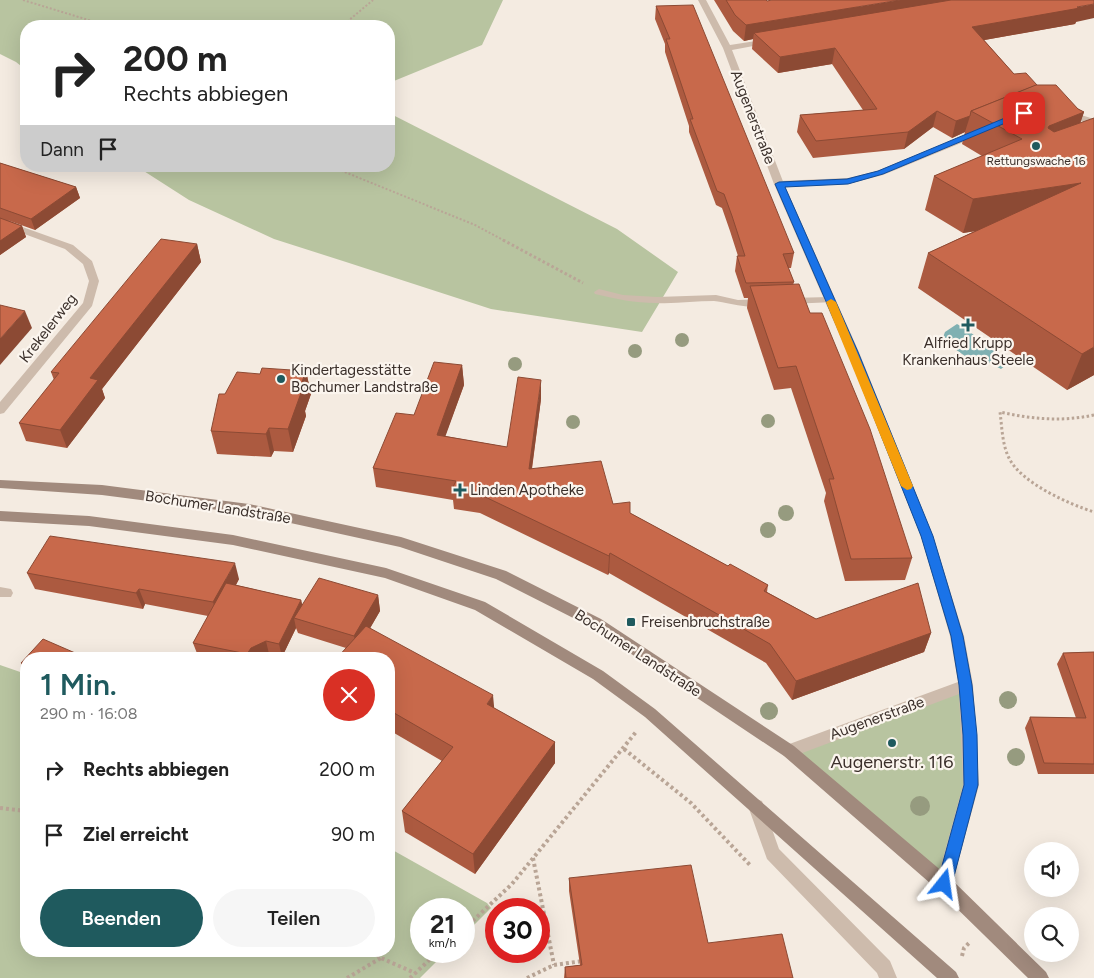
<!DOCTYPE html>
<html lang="de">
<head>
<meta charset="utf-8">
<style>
  :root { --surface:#fff; --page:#f6f6f6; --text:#222; --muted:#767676; --accent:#1f5a5e }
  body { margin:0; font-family:Figtree,sans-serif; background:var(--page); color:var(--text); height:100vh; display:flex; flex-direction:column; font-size:19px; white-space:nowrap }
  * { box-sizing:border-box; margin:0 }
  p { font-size:16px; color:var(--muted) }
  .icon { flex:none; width:28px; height:28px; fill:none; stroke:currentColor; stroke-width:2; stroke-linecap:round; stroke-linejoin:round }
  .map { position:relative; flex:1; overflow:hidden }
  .side { position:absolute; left:20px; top:652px; width:375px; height:305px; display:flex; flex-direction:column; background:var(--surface); border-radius:20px; box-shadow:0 5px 20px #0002 }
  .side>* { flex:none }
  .top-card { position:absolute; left:20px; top:20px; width:375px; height:152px; border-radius:20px; box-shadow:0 5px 20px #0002; background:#fff; color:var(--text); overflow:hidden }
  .controls { position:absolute; left:1024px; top:842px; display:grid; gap:10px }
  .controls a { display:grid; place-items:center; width:55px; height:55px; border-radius:50%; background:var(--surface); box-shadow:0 5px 20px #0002; font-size:25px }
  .speed { position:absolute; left:410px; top:898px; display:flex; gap:10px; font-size:25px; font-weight:700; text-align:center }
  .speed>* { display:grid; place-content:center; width:65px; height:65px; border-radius:50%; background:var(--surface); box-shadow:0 5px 20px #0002; line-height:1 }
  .speed small { font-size:12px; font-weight:400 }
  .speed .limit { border:8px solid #d22; background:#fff; color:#111 }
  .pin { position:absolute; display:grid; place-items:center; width:42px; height:42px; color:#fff; margin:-21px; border-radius:10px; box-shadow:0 2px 8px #0006 }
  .me { position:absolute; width:55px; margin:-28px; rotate:15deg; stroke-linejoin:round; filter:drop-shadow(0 0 4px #0008) }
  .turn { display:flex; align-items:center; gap:18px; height:105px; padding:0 20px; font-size:22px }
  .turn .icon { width:65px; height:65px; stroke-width:2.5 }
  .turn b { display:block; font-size:35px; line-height:42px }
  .then { display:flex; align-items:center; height:48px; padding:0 20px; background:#0003; gap:10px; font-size:19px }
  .round { display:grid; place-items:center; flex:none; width:52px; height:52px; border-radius:26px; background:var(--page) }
  .headline { display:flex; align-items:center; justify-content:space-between; height:85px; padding:0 20px }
  h1 { font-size:30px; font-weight:600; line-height:38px; color:var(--accent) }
  .primary-button { display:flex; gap:10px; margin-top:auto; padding:10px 20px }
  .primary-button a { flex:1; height:58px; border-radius:30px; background:var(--accent); color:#fff; font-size:20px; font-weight:600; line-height:58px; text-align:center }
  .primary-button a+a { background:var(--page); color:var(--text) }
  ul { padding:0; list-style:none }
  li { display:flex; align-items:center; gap:15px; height:65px; padding:0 20px }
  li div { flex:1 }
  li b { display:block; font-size:19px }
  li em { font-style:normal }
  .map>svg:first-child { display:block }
</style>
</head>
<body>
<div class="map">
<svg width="1094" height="978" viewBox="0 0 1094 978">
  <rect width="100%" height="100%" fill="#f4ebe1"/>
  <!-- green -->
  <g fill="#b8c4a0">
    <path d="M0,0H503L482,45L389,83V26H26V70L16,62L0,54Z"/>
    <path d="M389,113L617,229L678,272L642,332L491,309L346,262L274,239L189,200L136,166H389Z"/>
    <path d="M0,665L26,674V951H389V848L487,903L491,908L464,935V909H421V951H447L420,978H0Z"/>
    <path d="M965,688L969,785L942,880L791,752Z"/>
  </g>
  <!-- water -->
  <path fill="#7fb0b2" d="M957,324L964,328L1011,361L1001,369L980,358L965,356L942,340L945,332Z"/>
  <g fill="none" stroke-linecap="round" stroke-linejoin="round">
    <!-- path-far2 -->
    <g stroke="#b9a596" stroke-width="2" stroke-dasharray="2 2" stroke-linecap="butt">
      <path d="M23,0L108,26"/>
      <path d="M112,26L129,22L211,21L334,25L348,21L373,0"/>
      <path d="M330,166L475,225L505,241"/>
    </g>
    <!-- path-far1 -->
    <g stroke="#b9a596" stroke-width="3" stroke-dasharray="2.5 2.5" stroke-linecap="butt">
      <path d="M503,240L583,283"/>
      <path d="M1094,415C1062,422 1031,419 1000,412C1002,427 1002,444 1009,458C1021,483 1069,504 1094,512"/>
    </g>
    <!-- path -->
    <g stroke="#b9a596" stroke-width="4" stroke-dasharray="3 3" stroke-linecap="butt">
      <path d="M624,749L691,803L750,865"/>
      <path d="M0,808L26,811"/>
      <path d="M533,858L554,965"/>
      <path d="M464,929L512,884L636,732"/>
      <path d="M372,951L381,958L415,973"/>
      <path d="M962,956L964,948L970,942"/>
      <path d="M347,978L381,958"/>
      <path d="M410,978L439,951"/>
      <path d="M527,978L554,965L583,961"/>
    </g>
    <!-- lane -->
    <g fill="#cdbbac" fill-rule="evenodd">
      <path d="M1065,110L1094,119V125L1062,115L1061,113Z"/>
      <path d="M980,129L984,132L983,134L883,175L848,184L779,187L774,184L779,181L848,178L877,171Z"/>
      <path d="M599,289L623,295L657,297L716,295L738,300L765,299L770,302C759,313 728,302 714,301C695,301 676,304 656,303C635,303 616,299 595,294L594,292Z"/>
      <path d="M830,297L835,300L834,302L790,304L785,301L790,298Z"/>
      <path d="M0,587L11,589L13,593L11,597H0Z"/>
    </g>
    <!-- street -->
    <g fill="#cdbbac" fill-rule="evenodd">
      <path d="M698,0H706L730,45L769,39L773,41L769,43L732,50L784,184L859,352L933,536L964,636L973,685L979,785L952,884L950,890L944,892L938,890L936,884L963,785L959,694L789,758L784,756L781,751L784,746L958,682L950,636L921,536L847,352L774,184L723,48Z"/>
      <path d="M0,219L73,245L92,261L99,281L92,306L4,413L0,414V402L83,303L89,281L83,264L65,249L0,225Z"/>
      <path d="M756,799L762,801L779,849L890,961L897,978H879L877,973L767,859L748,806L750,801Z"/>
    </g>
    <!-- secondary -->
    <g fill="#a18a7d" fill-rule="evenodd">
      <path d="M0,480L102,485L249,504L401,537L506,571L601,619L794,746L950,878L1046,972L1049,978H1028L938,890L784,756L591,627L496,579L400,547L249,514L102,495L0,488Z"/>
      <path d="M0,511L89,516L233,535L386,568L485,602L603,671L655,709L956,972L959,978H937L645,717L593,679L475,610L385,578L233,545L89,526L0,521Z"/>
    </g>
  </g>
  <!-- trees -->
  <g fill="#969b7f">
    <circle cx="682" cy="340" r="7"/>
    <circle cx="635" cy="351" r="7"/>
    <circle cx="515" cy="364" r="7"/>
    <circle cx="768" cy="421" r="7"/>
    <circle cx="573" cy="422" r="7"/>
    <circle cx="786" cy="513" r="8"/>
    <circle cx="768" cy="530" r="8"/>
    <circle cx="1008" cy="700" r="9"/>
    <circle cx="769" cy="711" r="9"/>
    <circle cx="1016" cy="757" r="9"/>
    <circle cx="920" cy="806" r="10"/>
  </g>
  <!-- wall -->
  <g fill="#ac5a40">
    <path d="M714,0H766L767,1L1076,22L1075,24L984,40L1014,74L1037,85L1084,112L1080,123L1094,375L1067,390L918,288L928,253L975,231L963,233L925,210L934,176L982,156L962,144L965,132L952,138L933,127L904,149L813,158L797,132L800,115L863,110L832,64L778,73L752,49L753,39L744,41L733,31Z"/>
    <path d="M656,6L794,253L791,268H788L794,282L793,285L810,313L912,558L905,580L845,581L824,501L826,493L791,388L774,390L747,308L748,298H744L735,271L737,256H738L730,231L722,208L716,205L689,132V126L665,52V44L655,19Z"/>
    <path d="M0,163L76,187L80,198L35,230L7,220L22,226L26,237L0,255Z"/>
    <path d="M197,244L201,262L102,389L105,398L67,448L26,441L19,423L54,380L51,372Z"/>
    <path d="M462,365L464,385L445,436L507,447L541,399L532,469L613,504L630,513L728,566L768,585L767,592L816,619L931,633L924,652L792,700L766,663L609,573L608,575L480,513L454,509L453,500L376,487L373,468L414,415Z"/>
    <path d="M306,371L311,394L305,411L306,416L293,452L274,451L271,457L217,454L211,431L225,394L260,374Z"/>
    <path d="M27,573L239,579L236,585L301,600L302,604L378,595L380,611L370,628L494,708L555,742V763L475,874L405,832L402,811L442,761L389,730V659L346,648L298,633L296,628L282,657L269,654L258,659H213L198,656L193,643L208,616L145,604L143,609L35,589Z"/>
    <path d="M1094,652V774H1038L1025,728L1030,717L1076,718L1057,664L1063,653Z"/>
    <path d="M26,659V673L21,663Z"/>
    <path d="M569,878L708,943L793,978H564L565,967L580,965L569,891Z"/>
  </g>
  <!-- shaded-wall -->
  <g fill="#8c4a34">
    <path d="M900,0H991L754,33L753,39L744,41L746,25Z"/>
    <path d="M1094,4V18L1076,22L1075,24L968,43L972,27Z"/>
    <path d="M835,48L832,64L778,73L780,57Z"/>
    <path d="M937,111L933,127L904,149L908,132Z"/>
    <path d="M1084,112L1073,145L1038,159L1049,126Z"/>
    <path d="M970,116L965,132L952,138L956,121Z"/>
    <path d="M1081,183L1069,217L963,233L973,199Z"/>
    <path d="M76,187L80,198L35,230L31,219Z"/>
    <path d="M22,226L26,237L0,255V241Z"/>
    <path d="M197,244L201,262L102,389L105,398L67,448L60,430L90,378Z"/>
    <path d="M25,311L32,328L0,365V339Z"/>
    <path d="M1094,347V375L1067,390L1082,354Z"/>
    <path d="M462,365L464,385L439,454L437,435Z"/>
    <path d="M306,371L311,394L305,411L306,416L293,452L288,429L298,393Z"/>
    <path d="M541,380V399L529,489V469Z"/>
    <path d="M269,428L274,451L271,457L266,434Z"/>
    <path d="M610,553L609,573L608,575L609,556Z"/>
    <path d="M235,563L239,579L218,618L213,602Z"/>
    <path d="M139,589L145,604L143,609L136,593Z"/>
    <path d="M378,595L380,611L357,651L354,636Z"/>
    <path d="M301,600L304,613L294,618L296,628L282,657L279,644Z"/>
    <path d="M931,633L924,652L792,700L796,681Z"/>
    <path d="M266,641L269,654L258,659H249L247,654L251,648Z"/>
    <path d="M493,695L495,717L487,704Z"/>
    <path d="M555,742V763L475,874L473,854Z"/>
  </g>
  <!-- building -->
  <g fill="#c8694b" stroke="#8c4a34">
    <path d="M726,0H766L767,1L772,0H900L746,25L735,15Z"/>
    <path d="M951,0H1094V4L1077,7L1080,8L972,27L1014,74L1026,73L1037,85L971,111L970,116L956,121L937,111L908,132L816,141L800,115L877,109L835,48L780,57L754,33Z"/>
    <path d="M693,5L794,253L783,254L794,282L746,283L737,256H745L732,216L724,194L717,191L690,119H693L666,39H670L656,6Z"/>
    <path d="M1036,85H1056L1078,109L1084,112L1049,126L1048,128L1054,132L1094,118V347L1082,354L928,253L1081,183L973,199L934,176L1022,139L971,111Z"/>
    <path d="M0,163L76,187L31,219L0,208Z"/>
    <path d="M0,218L22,226L0,241Z"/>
    <path d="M161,239L197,244L90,378L98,380L60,430L19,423L59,373L51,372Z"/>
    <path d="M799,284L810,313H822L870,429L912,558L851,559L829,479H834L796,366L778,368L750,286Z"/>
    <path d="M0,305L25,311L0,339Z"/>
    <path d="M434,362L462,365L437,435L507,447L518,377L541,380L529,469L601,461L613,504L630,502V513L728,566L730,564L768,585L764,591L816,619L918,583L931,633L796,681L770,644L610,553L609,556L479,494L452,489L456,481L373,468L396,413L414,415Z"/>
    <path d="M262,368L306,371L298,393H301L288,429L269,428L266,434L211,431L219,394H225L237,372L260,374Z"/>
    <path d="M50,536L235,563L213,602L139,589L136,593L27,573Z"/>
    <path d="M319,578L378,595L354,636L294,618Z"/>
    <path d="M226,583L301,600L279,644L266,641L251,648L247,654L193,643Z"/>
    <path d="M366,626L493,695L487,704L555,742L473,854L402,811L453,747L389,710V659H336Z"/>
    <path d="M43,639L89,659H26V665L21,663Z"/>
    <path d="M1094,652V764L1044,763L1030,717L1086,718L1063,653Z"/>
    <path d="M691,865L708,943L782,934L793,978H566L565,967L582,965L569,878Z"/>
  </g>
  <!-- route -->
  <path fill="#1a73e8" stroke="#114b97" d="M1024,110L1027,111V114L883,174L848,184L785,187L858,352L933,536L963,636L972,685L977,735L978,785L952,884L949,889L944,891L939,889L937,884L964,785L963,735L959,685L951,636L921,536L848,352L775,184L779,182L847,179L878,171Z"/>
  <!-- slow -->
  <path fill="#f59e0b" d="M831,299L836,302L913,486L911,489L907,490L901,486L826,302Z"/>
  <!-- markers -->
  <g fill="#1f5a5e" stroke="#fbf5ee" stroke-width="2">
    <circle cx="1036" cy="146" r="5"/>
    <path d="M965.5 317.5h5v5h5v5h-5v5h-5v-5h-5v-5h5z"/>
    <circle cx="281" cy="379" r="5"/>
    <path d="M457.5 482.5h5v5h5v5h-5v5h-5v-5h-5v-5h5z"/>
    <rect x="626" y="617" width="10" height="10" rx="2.5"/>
    <circle cx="892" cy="743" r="5"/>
  </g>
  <g text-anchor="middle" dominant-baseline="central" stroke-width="4.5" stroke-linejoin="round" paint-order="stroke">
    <!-- far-poi labels -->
    <g font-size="12" fill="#3b302b" stroke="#fbf5ee">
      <text x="1036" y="161">Rettungswache 16</text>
    </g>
    <!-- street labels -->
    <g font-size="15" fill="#3b302b" stroke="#fbf5ee">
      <text transform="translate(753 117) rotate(69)">Augenerstraße</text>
      <text transform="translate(48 328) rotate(-52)">Krekelerweg</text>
      <text transform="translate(218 507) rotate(9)">Bochumer Landstraße</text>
      <text transform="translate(638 653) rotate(33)">Bochumer Landstraße</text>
      <text transform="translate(877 718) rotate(-20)">Augenerstraße</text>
    </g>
    <!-- poi labels -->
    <g font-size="15" fill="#3b302b" stroke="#fbf5ee" text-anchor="start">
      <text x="968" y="343" text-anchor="middle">Alfried Krupp<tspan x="968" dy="17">Krankenhaus Steele</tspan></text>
      <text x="291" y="370">Kindertagesstätte<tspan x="291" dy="17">Bochumer Landstraße</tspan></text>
      <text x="470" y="490">Linden Apotheke</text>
      <text x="641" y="622">Freisenbruchstraße</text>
    </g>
    <!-- near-poi labels -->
    <g font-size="18" fill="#3b302b" stroke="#fbf5ee">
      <text x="892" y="762">Augenerstr. 116</text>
    </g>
  </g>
</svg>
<div class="controls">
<a><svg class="icon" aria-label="sound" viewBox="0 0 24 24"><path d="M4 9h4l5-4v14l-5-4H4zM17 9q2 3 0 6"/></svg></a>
<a><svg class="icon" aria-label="search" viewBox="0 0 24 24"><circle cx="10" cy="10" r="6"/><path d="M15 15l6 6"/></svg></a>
</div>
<div class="speed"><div>21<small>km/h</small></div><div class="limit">30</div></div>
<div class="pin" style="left:1024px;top:113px;background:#d93025"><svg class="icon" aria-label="arrive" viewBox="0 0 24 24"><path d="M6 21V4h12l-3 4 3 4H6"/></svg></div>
<svg class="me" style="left:944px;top:884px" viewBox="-20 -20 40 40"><path d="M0-17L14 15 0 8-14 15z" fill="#1a73e8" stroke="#fff" stroke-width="4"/></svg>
<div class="top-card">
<div class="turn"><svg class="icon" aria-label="right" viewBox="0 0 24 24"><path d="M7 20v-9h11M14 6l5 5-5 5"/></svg><div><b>200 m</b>Rechts abbiegen</div></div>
<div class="then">Dann<svg class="icon" aria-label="arrive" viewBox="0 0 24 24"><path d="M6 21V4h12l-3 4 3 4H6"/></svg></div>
</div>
<section class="side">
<div class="headline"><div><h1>1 Min.</h1><p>290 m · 16:08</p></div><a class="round" style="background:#d93025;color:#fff"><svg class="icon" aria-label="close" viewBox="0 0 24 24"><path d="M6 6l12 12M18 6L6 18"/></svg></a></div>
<ul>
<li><svg class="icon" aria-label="right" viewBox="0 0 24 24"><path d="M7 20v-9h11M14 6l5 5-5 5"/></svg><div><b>Rechts abbiegen</b></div><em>200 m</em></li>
<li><svg class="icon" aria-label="arrive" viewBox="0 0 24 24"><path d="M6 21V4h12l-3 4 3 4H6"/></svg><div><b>Ziel erreicht</b></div><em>90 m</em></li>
</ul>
<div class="primary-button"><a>Beenden</a><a>Teilen</a></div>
</section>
</div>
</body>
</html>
